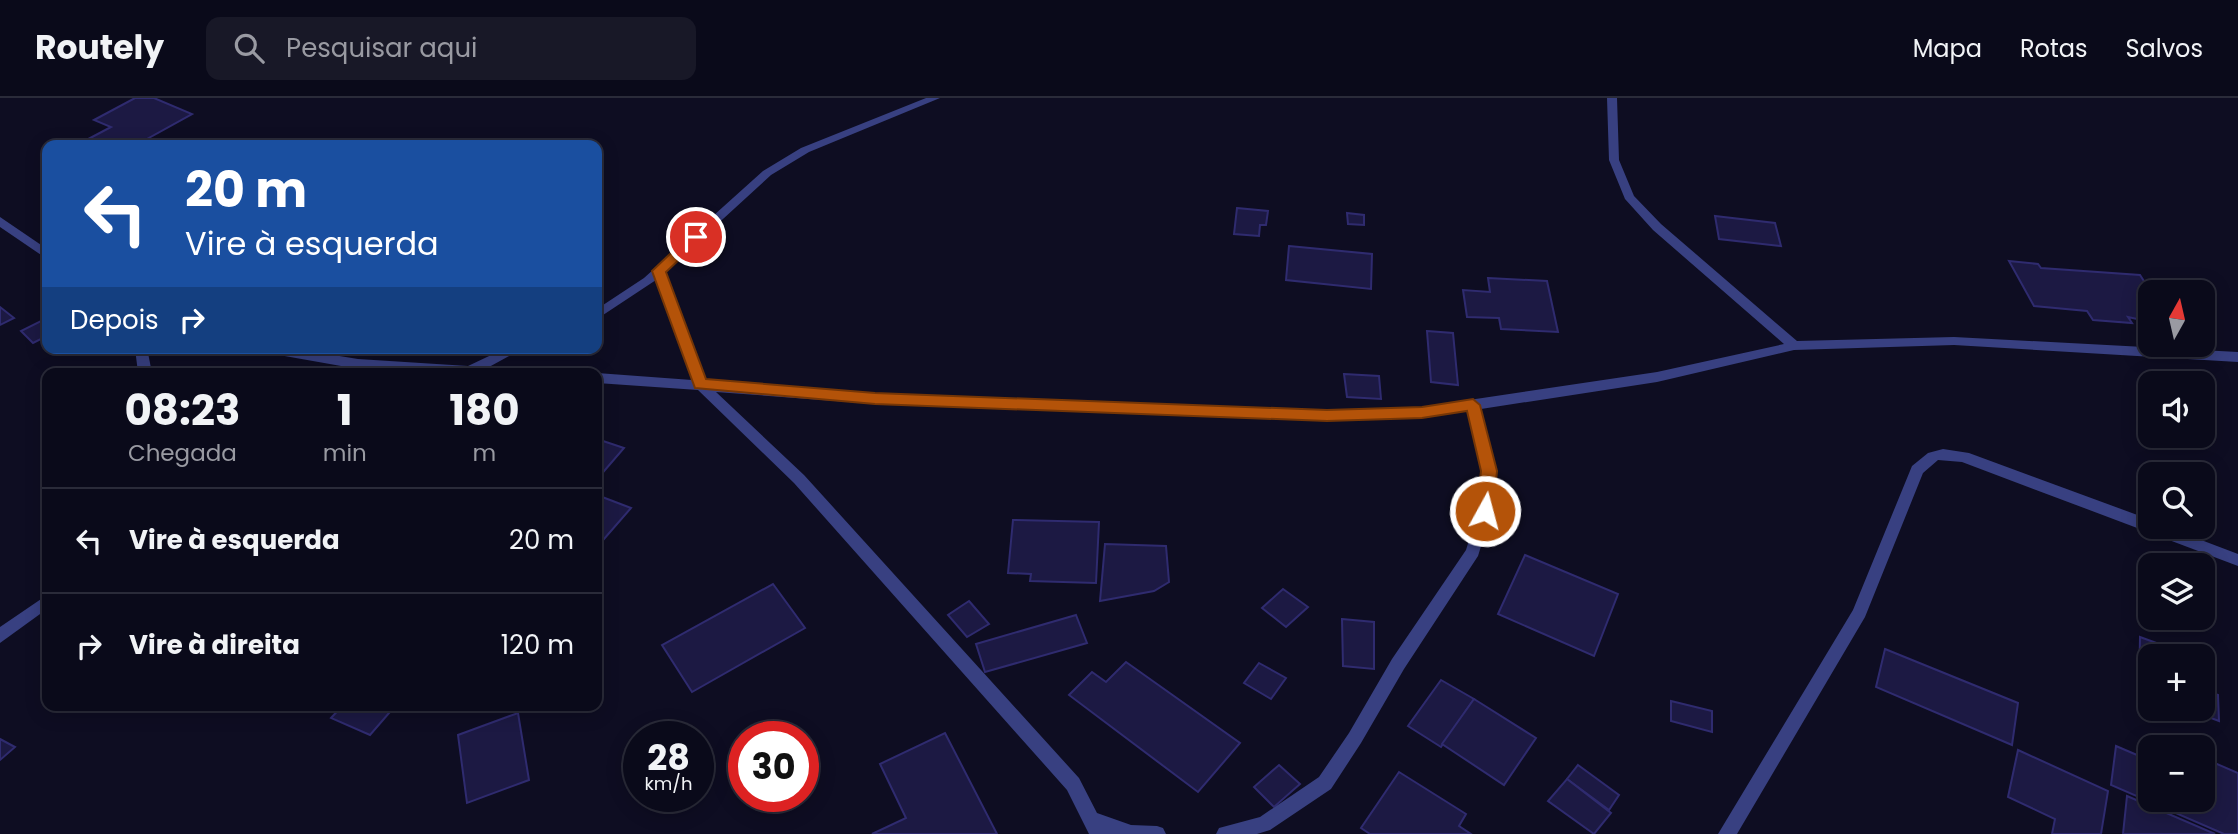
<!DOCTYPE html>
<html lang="pt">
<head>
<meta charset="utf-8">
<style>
  :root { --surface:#0a0a1a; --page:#181827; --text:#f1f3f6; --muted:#999aa2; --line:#2a2b39 }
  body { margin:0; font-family:Poppins,sans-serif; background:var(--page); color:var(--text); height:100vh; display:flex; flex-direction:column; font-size:26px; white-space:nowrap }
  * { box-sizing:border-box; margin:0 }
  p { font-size:23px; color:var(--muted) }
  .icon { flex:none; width:38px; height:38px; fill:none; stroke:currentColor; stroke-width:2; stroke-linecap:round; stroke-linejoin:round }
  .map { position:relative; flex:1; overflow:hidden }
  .panel { position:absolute; left:42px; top:270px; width:560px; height:343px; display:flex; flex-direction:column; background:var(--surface); border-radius:14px; box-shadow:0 4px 18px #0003,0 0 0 2px var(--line) }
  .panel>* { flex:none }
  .banner { position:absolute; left:42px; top:42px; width:560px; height:214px; border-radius:14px; box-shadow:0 4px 18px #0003,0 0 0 2px var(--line); background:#1a4fa0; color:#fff; overflow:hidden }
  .needle { width:46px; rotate:8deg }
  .buttons { position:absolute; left:2138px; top:182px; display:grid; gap:14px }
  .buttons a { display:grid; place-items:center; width:77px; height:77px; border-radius:14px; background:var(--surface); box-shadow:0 4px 18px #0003,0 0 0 2px var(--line); font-size:35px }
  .speed { position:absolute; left:623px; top:623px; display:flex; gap:14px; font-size:35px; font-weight:700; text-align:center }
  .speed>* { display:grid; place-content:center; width:91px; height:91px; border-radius:50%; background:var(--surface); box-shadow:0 4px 18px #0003,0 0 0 2px var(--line); line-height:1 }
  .speed small { font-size:18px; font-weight:400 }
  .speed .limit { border:10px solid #d22; background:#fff; color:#111 }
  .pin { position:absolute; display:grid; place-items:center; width:60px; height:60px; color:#fff; margin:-30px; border:4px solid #fff; border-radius:50%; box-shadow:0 2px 7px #0007 }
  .me { position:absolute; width:77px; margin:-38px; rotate:7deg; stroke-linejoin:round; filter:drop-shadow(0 0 5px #0008) }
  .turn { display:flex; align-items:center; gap:24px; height:147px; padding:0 28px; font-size:32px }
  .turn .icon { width:91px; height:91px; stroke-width:2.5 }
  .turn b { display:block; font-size:49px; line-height:60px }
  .then { display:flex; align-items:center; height:66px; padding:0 28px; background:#0003; gap:14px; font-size:26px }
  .eta { display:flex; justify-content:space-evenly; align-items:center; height:119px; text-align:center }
  .eta b { font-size:42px; font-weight:700; line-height:49px }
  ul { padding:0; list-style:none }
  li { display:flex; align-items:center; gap:21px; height:105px; padding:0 28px; border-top:2px solid var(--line) }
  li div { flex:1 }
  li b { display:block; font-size:26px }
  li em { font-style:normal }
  header { display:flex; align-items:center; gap:42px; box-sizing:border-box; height:98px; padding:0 35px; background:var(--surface); border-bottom:2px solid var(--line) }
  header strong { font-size:33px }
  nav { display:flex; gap:38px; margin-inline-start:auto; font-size:24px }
  .search { width:490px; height:63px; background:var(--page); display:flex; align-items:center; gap:18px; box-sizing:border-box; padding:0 24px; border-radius:14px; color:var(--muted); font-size:26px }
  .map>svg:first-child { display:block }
</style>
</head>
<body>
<header>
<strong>Routely</strong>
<div class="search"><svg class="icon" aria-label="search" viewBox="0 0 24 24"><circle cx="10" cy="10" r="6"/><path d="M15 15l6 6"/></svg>Pesquisar aqui</div>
<nav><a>Mapa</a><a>Rotas</a><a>Salvos</a></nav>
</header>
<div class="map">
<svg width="2238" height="736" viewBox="0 0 2238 736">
  <rect width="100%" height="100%" fill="#0e0d22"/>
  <!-- building -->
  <g fill="#1c1943" stroke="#2f2b6f" stroke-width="2">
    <path d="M135,0H154L192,16L136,47H77L111,29L94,22Z"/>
    <path d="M1237,110L1268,113L1266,127H1260L1259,138L1234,136Z"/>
    <path d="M1347,115L1364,117V127L1348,126Z"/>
    <path d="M1715,118L1775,125L1781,148L1719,141Z"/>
    <path d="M1289,148L1372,156L1371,191L1286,182Z"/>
    <path d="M2009,163L2038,166L2041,170L2140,177L2151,194V224L2128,219L2132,225L2093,222L2087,213L2034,208Z"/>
    <path d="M1488,180L1547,183L1558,234L1501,231L1499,220L1467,219L1463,192L1490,194Z"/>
    <path d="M0,209L14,220L0,227Z"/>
    <path d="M47,220V238L33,245L21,233Z"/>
    <path d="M1427,233L1453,235L1458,287L1431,284Z"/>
    <path d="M1344,276L1379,278L1381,301L1347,299Z"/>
    <path d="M597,341L624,350L599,379L597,378Z"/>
    <path d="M597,397L631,410L597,449Z"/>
    <path d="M1013,422L1099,424L1096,485L1030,483L1031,476L1008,475Z"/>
    <path d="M1105,446L1166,448L1169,484L1154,493L1100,503Z"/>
    <path d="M1525,457L1618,496L1594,558L1498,516Z"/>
    <path d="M773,486L805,530L692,594L662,547Z"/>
    <path d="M1283,491L1308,509L1286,529L1262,510Z"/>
    <path d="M969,503L989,526L967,539L948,517Z"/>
    <path d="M1076,517L1087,545L985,574L976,546Z"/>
    <path d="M1342,521L1374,524V571L1343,568Z"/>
    <path d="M2140,539L2192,558H2151V597L2139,593Z"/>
    <path d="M1885,551L2018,605L2012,647L1876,589Z"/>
    <path d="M2203,562L2204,592L2218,597L2219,623L2187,611H2203Z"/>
    <path d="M1126,564L1240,645L1198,694L1069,597L1092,574L1106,584Z"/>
    <path d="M1259,565L1286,580L1271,601L1244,585Z"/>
    <path d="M1441,582L1474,601L1441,649L1408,628Z"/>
    <path d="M1474,601L1536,640L1504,687L1442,646Z"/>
    <path d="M1671,603L1712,613V634L1671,623Z"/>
    <path d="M343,607H396L370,637L331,620Z"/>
    <path d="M518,615L529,682L467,705L458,637Z"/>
    <path d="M945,635L997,736H872L906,720L880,666Z"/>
    <path d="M0,641L15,649L0,662Z"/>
    <path d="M2116,648L2151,663V702H2203V660L2238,675V736H2224L2111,687Z"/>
    <path d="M2018,652L2108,693L2101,736H2052L2055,721L2008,699Z"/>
    <path d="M1279,667L1300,686L1274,709L1254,689Z"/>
    <path d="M1578,667L1619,697L1609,712L1567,681Z"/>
    <path d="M1399,674L1466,716L1459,728L1471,736H1370L1361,730Z"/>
    <path d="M1567,681L1611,715L1594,736L1548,703Z"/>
    <path d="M2127,698L2215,736H2123Z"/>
  </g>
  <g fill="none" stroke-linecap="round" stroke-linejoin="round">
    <!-- minor -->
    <g fill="#384081" fill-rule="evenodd">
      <path d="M926,0H940L809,54L771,77L665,174L706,284L875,296L1327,312L1422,309L1657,274L1784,246L1653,132L1625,101L1609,62L1607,0H1617L1619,62L1634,98L1661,126L1797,243L1954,239L2238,254V264L1954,247L1794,252L1657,284L1481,311L1496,373L1492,413L1478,458L1404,571L1361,645L1331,691L1270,732L1257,736H1216L1219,730L1260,719L1319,679L1349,635L1392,561L1466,452L1478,413L1482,373L1468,313L1422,319L1327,322L875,306L716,294L804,377L1079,680L1097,715L1131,727L1157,728L1163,730L1166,736H1089L1067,692L794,385L698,292L597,285V275L692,282L656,182L597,221V211L644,180L763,73L801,50Z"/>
      <path d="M0,119L47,151V161L0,129Z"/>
      <path d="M135,250H147L152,275H138Z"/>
      <path d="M256,250H290L358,261L468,268L506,250H524L489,269L511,270L517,275H429L358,271L262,254Z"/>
      <path d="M1943,351L1969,355L2151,422V429H2167L2238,456V468L1962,364L1938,362L1923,375L1865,519L1737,736H1718L1853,512L1912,368L1928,355Z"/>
      <path d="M47,497V511L0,545V529Z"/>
    </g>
  </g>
  <!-- route -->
  <path fill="#b45309" stroke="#753606" stroke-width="2" d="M696,135L700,136V142L666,174L706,281L875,295L1327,312L1422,309L1473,301L1480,307L1497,373L1493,413L1485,420L1476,413L1481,373L1467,313L1422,320L1327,323L875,306L695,290L652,173L691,136Z"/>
</svg>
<div class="buttons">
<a><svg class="needle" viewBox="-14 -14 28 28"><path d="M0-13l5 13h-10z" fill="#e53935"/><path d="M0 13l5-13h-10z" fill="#999aa2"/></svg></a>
<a><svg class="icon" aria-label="sound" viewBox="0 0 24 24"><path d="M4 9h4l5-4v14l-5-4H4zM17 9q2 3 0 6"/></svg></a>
<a><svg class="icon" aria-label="search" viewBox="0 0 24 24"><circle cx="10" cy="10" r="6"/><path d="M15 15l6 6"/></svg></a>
<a><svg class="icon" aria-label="layers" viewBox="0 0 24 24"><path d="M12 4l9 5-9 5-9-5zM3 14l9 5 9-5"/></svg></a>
<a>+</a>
<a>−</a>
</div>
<div class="speed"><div>28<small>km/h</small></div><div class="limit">30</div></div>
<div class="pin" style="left:696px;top:139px;background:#d93025"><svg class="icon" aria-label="arrive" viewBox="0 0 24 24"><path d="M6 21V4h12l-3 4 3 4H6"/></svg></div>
<svg class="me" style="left:1485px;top:413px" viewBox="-20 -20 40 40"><circle r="17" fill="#b45309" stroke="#fff" stroke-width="3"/><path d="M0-11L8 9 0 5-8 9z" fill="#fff"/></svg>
<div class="banner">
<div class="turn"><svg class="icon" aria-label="left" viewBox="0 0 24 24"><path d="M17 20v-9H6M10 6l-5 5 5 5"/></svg><div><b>20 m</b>Vire à esquerda</div></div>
<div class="then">Depois<svg class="icon" aria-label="right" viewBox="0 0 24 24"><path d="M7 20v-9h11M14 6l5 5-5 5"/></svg></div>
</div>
<section class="panel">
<div class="eta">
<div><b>08:23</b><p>Chegada</p></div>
<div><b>1</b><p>min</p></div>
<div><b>180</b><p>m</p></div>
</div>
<ul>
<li><svg class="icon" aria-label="left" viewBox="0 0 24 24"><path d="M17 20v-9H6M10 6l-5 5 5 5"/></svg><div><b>Vire à esquerda</b></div><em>20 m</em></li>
<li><svg class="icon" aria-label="right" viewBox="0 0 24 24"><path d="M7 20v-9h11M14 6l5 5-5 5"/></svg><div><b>Vire à direita</b></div><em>120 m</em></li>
</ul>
</section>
</div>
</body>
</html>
